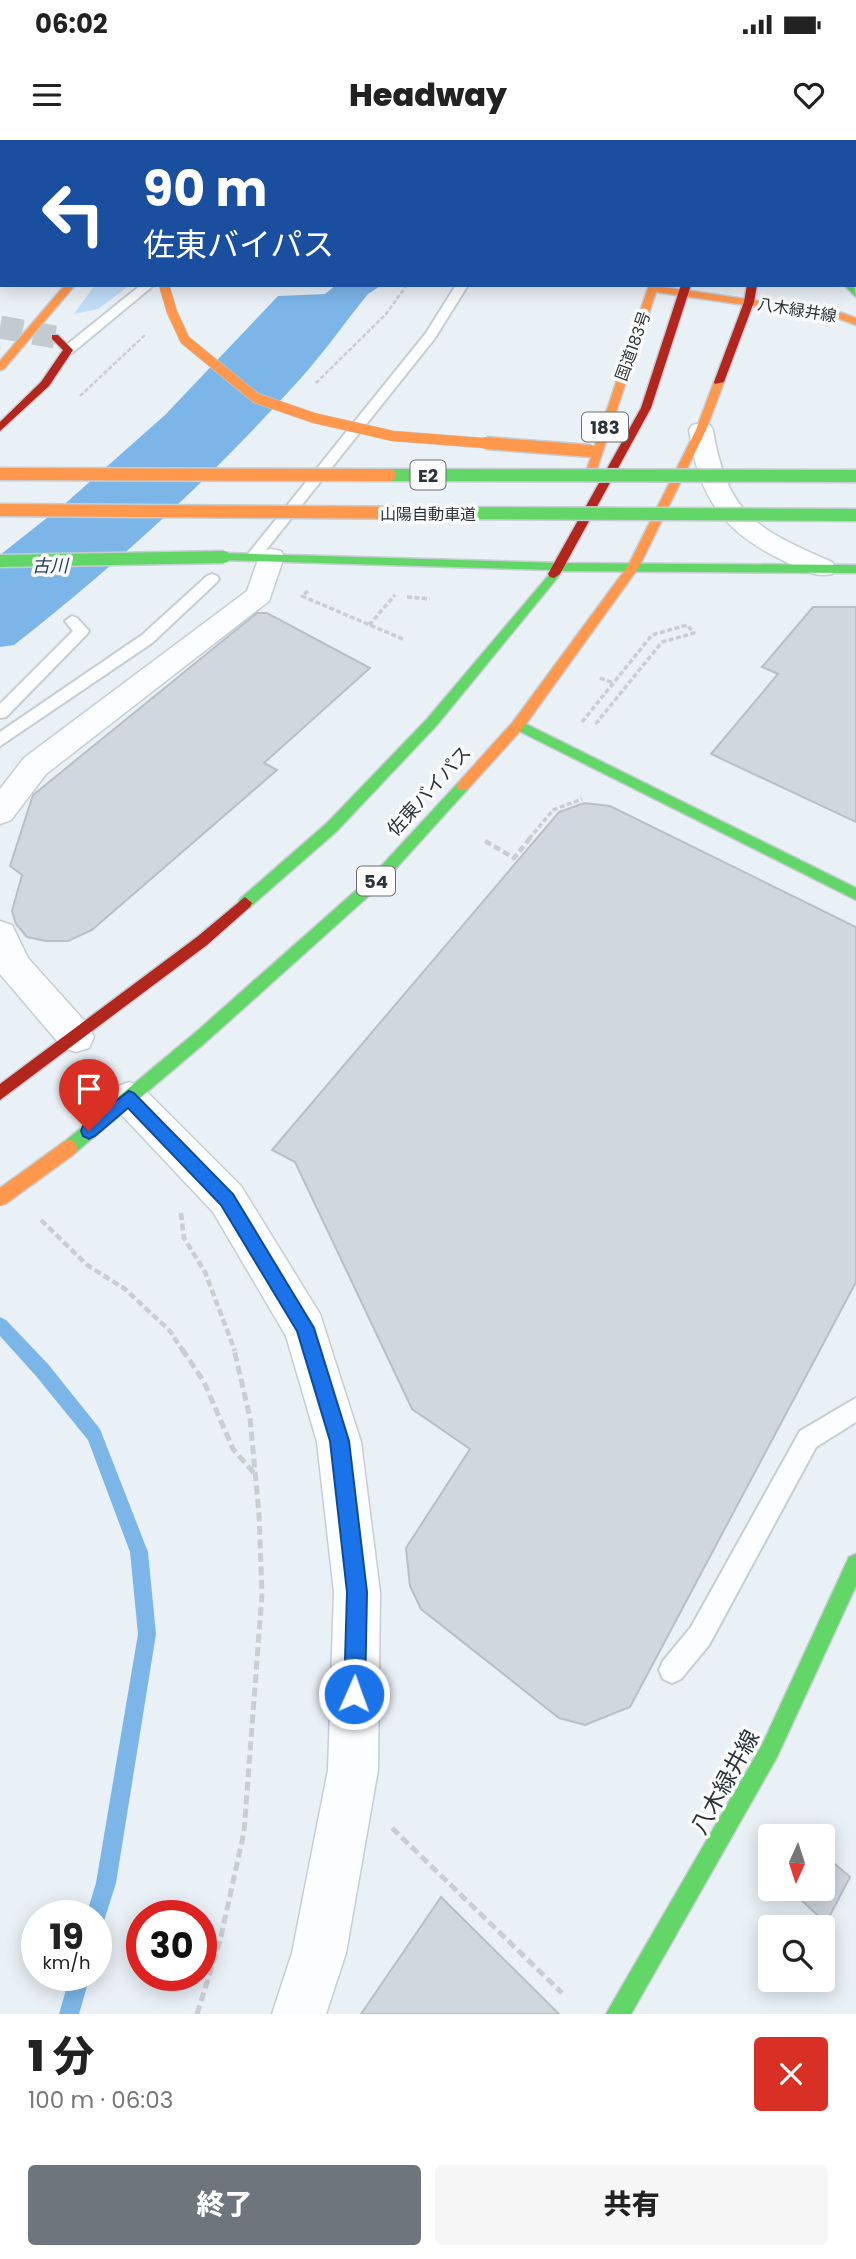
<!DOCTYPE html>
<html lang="ja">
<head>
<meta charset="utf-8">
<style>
  :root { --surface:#fff; --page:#f6f6f6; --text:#222; --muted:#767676; --accent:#6e757c }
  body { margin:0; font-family:Poppins,"Noto Sans JP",sans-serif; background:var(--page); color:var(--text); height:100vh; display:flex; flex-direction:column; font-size:26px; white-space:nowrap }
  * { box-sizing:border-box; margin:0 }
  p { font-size:23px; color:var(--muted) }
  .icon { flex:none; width:38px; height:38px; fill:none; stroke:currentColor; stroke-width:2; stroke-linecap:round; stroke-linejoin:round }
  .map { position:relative; height:1874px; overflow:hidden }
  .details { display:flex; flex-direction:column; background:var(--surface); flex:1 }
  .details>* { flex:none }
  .hud { position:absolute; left:0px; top:0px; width:858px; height:147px; box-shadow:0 4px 18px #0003; background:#1a4fa0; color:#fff; overflow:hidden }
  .needle { width:46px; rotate:183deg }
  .controls { position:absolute; left:758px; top:1684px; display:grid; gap:14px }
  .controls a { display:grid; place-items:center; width:77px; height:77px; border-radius:7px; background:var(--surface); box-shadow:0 4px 18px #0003; font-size:35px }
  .speed { position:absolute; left:21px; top:1760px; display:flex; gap:14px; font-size:35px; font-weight:700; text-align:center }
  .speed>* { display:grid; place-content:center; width:91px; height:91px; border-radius:50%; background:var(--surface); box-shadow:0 4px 18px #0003; line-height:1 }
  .speed small { font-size:18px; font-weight:400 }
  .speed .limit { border:10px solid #d22; background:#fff; color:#111 }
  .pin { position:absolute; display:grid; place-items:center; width:60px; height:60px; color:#fff; margin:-72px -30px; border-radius:50% 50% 50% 0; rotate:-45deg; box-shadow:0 0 7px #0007 }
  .pin .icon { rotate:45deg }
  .me { position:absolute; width:77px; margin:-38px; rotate:2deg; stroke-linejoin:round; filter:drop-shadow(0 0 5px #0008) }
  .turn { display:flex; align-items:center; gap:24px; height:147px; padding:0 28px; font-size:32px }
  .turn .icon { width:91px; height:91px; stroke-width:2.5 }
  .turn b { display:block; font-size:49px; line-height:60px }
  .round { display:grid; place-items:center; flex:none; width:74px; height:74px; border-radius:7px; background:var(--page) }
  .headline { display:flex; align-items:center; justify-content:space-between; height:119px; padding:0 28px }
  h1 { font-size:42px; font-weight:800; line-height:52px }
  .primary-button { display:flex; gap:14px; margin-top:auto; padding:14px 28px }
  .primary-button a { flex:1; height:80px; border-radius:7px; background:var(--accent); color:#fff; font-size:28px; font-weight:800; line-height:80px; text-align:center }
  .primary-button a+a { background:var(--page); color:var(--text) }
  .status { display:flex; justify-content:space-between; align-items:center; height:49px; padding:0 35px; background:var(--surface); direction:ltr }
  .status svg { height:19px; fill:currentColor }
  header { display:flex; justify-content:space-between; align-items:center; height:91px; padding:0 28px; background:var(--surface); font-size:32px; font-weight:800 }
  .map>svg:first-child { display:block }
</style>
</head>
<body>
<div class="status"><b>06:02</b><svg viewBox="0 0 49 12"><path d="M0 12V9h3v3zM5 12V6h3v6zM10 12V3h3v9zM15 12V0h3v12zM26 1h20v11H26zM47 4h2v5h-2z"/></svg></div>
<header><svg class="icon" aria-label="menu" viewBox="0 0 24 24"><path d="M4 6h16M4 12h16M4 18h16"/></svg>Headway<svg class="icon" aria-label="heart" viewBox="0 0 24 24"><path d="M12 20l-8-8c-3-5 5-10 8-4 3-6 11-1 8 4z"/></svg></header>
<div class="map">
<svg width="856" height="1874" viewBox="0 0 856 1874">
  <rect width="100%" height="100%" fill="#e9f0f6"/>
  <!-- green -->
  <path fill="#c1ddf8" d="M95,145H130L98,169L74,174Z"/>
  <!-- water -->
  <path fill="#7cb6e9" d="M336,145H382L368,154C346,181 325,211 302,237C214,335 118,424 14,505L0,507V415L67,362L165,275L278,156L325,154Z"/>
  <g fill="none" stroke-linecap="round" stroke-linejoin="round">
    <!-- stream -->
    <g fill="#7cb6e9" fill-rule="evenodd">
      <path d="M0,1177L6,1180L48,1224L100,1289L148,1412L156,1494L116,1743L103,1784L96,1787V1776H86L96,1743L138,1494L130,1412L88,1300L36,1236L0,1196Z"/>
      <path d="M70,1836H90L79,1874H59Z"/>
    </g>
  </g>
  <!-- building -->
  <g fill="#d0d7de" stroke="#b8bfc5" stroke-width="2">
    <path d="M813,467H856V682L711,614L778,534L762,527Z"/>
    <path d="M257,473H267L370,528L264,623L277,630L92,790L68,801H46L27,797L16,784L12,771L22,735L10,726L33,655Z"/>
    <path d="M584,663L610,666L856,787V1142L630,1567L585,1585L559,1578L421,1469L410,1446L406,1408L470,1309L412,1269L295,1022L272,1010L559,672Z"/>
    <path d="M822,1713L850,1737L826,1783L788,1748H822Z"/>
    <path d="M441,1757L559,1874H361Z"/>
  </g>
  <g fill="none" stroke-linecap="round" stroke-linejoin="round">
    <!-- secondary-tunnel -->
    <path stroke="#c3cad0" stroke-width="23" stroke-dasharray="23 11" stroke-linecap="butt" d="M0,187L55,197"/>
    <defs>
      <g id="lane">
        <path d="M306,0H316L305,2Z"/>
        <path d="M532,0H542L531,2Z"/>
        <path d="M141,145H154L72,213H64V207Z"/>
        <path d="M456,145H468L435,198L258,420H248V414L426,193Z"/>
        <path d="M212,434L217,436L219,439L217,442L152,503L0,606V592L142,495L207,436Z"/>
        <path d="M72,476L77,478L89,491L87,494L6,577L0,578V564L73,491L65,481Z"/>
        <path d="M856,1258V1282L816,1307L709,1505L681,1539L672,1543L663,1539L659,1530L663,1521L691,1487L800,1291Z"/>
      </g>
      <g id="street">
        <rect x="572" y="0" width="20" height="2"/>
        <path d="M701,283L710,285L713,290C727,374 757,390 832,422L836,428L832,434C815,438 801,429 786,422C723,392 699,359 689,290L692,285Z"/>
        <path d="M271,409L281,411L284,417L269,461L46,634L11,680L0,684V649L24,618L247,451L261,411Z"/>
        <path d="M0,781L12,785L28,818L89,886L94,897L89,908L76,912L63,908L0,834Z"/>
        <path d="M129,942L142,947L241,1046L320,1174L361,1302L380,1452L378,1630L346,1813L326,1874H272L292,1813L328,1630L334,1452L317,1302L286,1196L213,1072L116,969L110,958L116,947Z"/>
      </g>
      <g id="fast">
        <path d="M126,0H135L125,2Z"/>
        <path d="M198,0H206L197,2Z"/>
        <rect x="693" y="0" width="8" height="2"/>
        <rect x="748" y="0" width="8" height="2"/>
        <path d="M792,0H800L801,2H793Z"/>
        <path d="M2,124V130L0,131V125Z"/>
        <path d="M844,145H854L856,157Z"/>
        <path d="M224,413L560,423L856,425V433L555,431L560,434L558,437L437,585L337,691L250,767L245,769L238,763L240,759L327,683L427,579L553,430L220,420L218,417Z"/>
        <path d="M518,580L856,748V760L513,588V582Z"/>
        <path d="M462,642L467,644V650L381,745L206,902L75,1013L69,1015L63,1013L61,1008L63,1003L196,892L371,737L457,644Z"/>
        <path d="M856,1414V1446L777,1617L631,1874H606L763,1603L849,1417Z"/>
      </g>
      <g id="slow">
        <rect x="648" y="0" width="8" height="2"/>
        <path d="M65,145H75L4,229L0,230V221Z"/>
        <path d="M649,145L842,173L856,178V185L840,179L656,152L595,335L586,337L585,335Z"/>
        <path d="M719,239L724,242L706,290L639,427L523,588L467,650H457V644L513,582L628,426L696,290L714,242Z"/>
      </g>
      <g id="jam">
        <path d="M681,145H691L651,268L560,434L554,438L550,437L548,434L641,268Z"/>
        <path d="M747,145H757L754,162L724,242L715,244L714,242L744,162Z"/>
        <path d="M52,195H58L73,210L49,246L0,291V282L41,242L63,210L52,199Z"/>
        <path d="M245,757L252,763L250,767L207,805L0,960V944L197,797Z"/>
      </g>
    </defs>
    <!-- lane casing -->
    <use href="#lane" stroke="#c6cdd4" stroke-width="4"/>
    <!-- street casing -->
    <use href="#street" stroke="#c6cdd4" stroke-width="3"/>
    <!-- fast casing -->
    <use href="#fast" stroke="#c6cdd4" stroke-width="3"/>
    <!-- slow casing -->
    <use href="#slow" stroke="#c6cdd4" stroke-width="3"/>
    <!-- jam casing -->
    <use href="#jam" stroke="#c6cdd4" stroke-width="3"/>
    <!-- path-far3 -->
    <g stroke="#cbced1" stroke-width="2.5" stroke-dasharray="4.5 2" stroke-linecap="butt">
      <path d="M316,243L386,174L407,145"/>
      <path d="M80,256L145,195"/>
    </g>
    <!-- path-far2 -->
    <g stroke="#cbced1" stroke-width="3.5" stroke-dasharray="5 2.5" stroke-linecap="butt">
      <path d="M308,451L302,456L405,500"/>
      <path d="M407,457L430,459"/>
      <path d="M369,485L395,455"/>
      <path d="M600,538L613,543"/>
      <path d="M582,582L652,495L687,485L694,493L662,502L594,586"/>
      <path d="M529,699L553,670L582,659"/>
    </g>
    <!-- path-far1 -->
    <g stroke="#cbced1" stroke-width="4.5" stroke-dasharray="7 3.5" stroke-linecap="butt">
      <path d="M485,701L514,718L531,697"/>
      <path d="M181,1073L184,1098L205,1132L235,1211"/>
      <path d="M41,1080L87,1125L125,1149L170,1191L183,1211"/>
    </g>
    <!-- path -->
    <g stroke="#cbced1" stroke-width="5" stroke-dasharray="9 4.5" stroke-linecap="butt">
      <path d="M182,1209L204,1242L233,1309L254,1333"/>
      <path d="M392,1688L562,1853"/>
      <path d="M197,1874L220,1801L244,1692L262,1454L259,1374L250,1278L234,1209"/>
    </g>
    <!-- lane -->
    <use href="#lane" fill="#fcfdfe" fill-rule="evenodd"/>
    <!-- street -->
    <use href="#street" fill="#fcfdfe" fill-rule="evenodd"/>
    <!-- fast -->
    <use href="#fast" fill="#63d668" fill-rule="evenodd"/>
    <!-- slow -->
    <use href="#slow" fill="#ff974d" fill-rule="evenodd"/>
    <!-- jam -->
    <use href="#jam" fill="#b3261e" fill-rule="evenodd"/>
    <defs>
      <g id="fast-bridge">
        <path d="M390,335L856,336"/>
        <path d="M437,373L856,375"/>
        <path d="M0,421L224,417"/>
      </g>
      <path id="slow-bridge-far2" d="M164,145L172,172L185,200L256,258L314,278L393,296L509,305"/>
      <g id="slow-bridge-far1">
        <path d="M486,303L591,311"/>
        <path d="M0,334L390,335"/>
        <path d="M0,370L437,373"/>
      </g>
      <path id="slow-bridge" d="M0,1058L69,1008"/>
    </defs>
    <!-- fast-bridge casing -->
    <use href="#fast-bridge" stroke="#c6cdd4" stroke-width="15" stroke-linecap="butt"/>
    <!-- slow-bridge-far2 casing -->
    <use href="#slow-bridge-far2" stroke="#c6cdd4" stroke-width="11" stroke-linecap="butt"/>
    <!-- slow-bridge-far1 casing -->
    <use href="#slow-bridge-far1" stroke="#c6cdd4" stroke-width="15" stroke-linecap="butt"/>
    <!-- slow-bridge casing -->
    <use href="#slow-bridge" stroke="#c6cdd4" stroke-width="19" stroke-linecap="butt"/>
    <!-- fast-bridge -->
    <use href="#fast-bridge" stroke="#63d668" stroke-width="12"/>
    <!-- slow-bridge-far2 -->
    <use href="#slow-bridge-far2" stroke="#ff974d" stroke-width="10"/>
    <!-- slow-bridge-far1 -->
    <use href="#slow-bridge-far1" stroke="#ff974d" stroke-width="12"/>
    <!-- slow-bridge -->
    <use href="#slow-bridge" stroke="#ff974d" stroke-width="16"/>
  </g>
  <!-- route -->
  <path fill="#1a73e8" stroke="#114b97" stroke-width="2" d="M129,951L134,953L233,1054L314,1188L349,1301L367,1452L365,1554L362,1562L354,1565L347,1562L344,1554L347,1452L330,1301L297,1191L221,1065L128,968L95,996L89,999L83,996L81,991L83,986Z"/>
  <g text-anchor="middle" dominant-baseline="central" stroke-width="7" stroke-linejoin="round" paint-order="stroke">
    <!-- far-street labels -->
    <g font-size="16" fill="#2b333a" stroke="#fbfbfb">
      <text transform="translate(797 170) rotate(9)">八木緑井線</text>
      <text transform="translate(633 206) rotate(-70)">国道183号</text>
      <text x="428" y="374">山陽自動車道</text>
    </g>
    <!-- shield labels -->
    <g fill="#fbfbfb" stroke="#696f74" stroke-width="2">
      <rect x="582" y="272.5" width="46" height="29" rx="5"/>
      <rect x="410.5" y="320.5" width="35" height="29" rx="5"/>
      <rect x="357" y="726.5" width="38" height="29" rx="5"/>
    </g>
    <g font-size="18" font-weight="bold" fill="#2b333a">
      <text x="605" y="287">183</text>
      <text x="428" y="335">E2</text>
      <text x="376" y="741">54</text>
    </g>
    <!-- far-water labels -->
    <g font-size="18" font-style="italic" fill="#1b3d59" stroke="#fbfbfb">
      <text x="50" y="425">古川</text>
    </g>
    <!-- street labels -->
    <g font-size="19" fill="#2b333a" stroke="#fbfbfb">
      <text transform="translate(429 651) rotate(-48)">佐東バイパス</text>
    </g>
    <!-- near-street labels -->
    <g font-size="23" fill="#2b333a" stroke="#fbfbfb">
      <text transform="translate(725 1642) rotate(-61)">八木緑井線</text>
    </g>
  </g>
</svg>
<div class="controls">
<a><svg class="needle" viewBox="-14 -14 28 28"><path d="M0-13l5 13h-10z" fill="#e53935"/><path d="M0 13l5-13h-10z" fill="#767676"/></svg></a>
<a><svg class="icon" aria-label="search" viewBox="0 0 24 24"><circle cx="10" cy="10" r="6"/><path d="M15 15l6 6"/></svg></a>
</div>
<div class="speed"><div>19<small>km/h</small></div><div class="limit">30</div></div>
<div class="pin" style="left:89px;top:991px;background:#d93025"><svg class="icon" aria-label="arrive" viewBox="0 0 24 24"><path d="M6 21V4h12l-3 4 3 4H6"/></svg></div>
<svg class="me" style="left:354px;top:1554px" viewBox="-20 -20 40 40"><circle r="17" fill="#1a73e8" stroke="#fff" stroke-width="3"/><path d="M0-11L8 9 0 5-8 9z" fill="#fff"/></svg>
<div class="hud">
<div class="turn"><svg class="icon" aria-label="left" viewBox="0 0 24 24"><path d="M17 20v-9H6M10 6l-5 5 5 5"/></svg><div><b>90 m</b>佐東バイパス</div></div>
</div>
</div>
<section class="details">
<div class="headline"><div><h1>1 分</h1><p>100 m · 06:03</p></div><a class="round" style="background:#d93025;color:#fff"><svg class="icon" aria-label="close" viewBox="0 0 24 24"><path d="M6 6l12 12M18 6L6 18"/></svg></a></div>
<div class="primary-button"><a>終了</a><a>共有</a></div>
</section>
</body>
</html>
